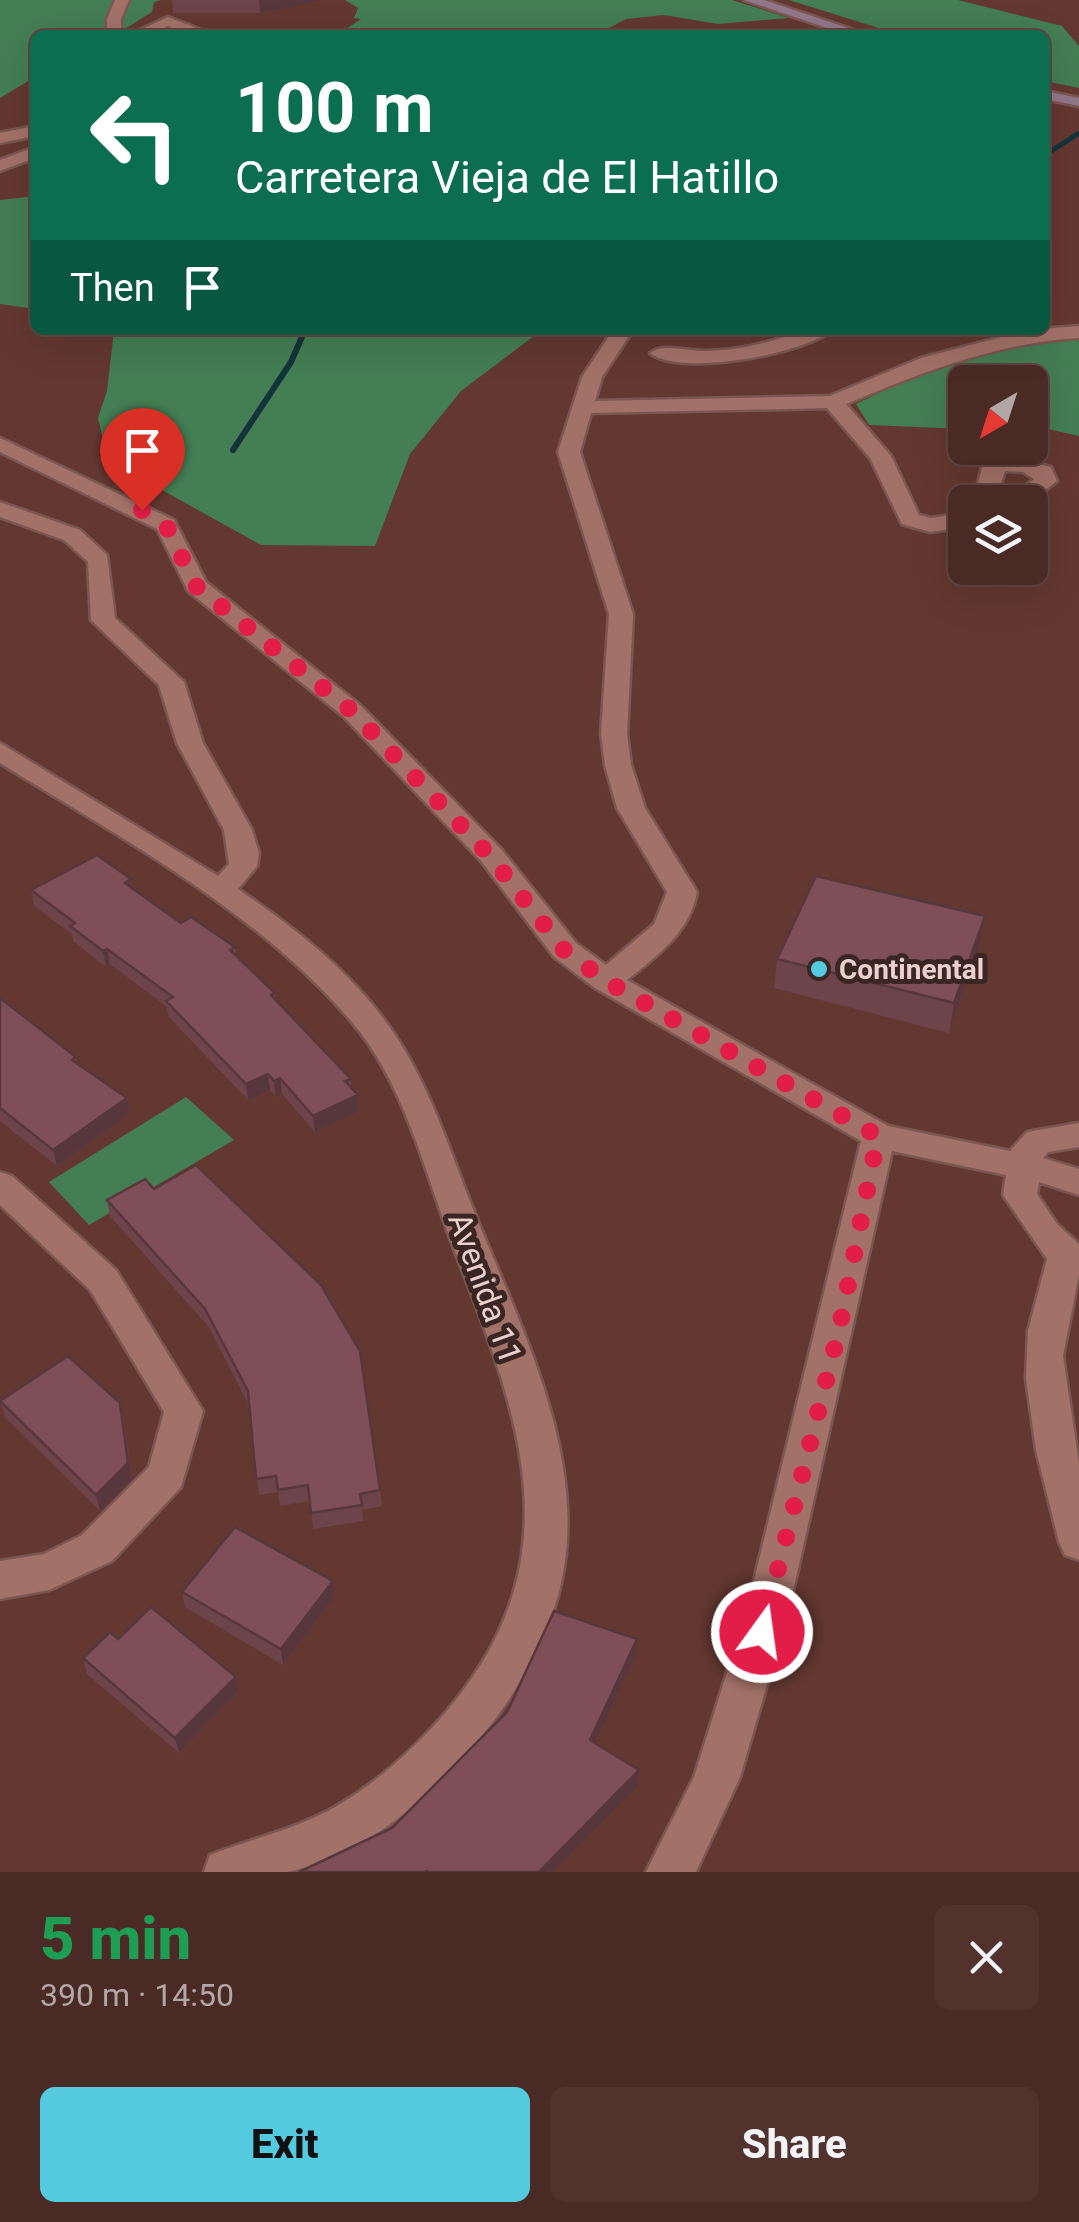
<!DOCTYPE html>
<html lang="en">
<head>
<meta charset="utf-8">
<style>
  :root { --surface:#4a2a24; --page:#51322c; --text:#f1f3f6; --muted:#b2a7a6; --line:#614641; --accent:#54cade }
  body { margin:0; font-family:Roboto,sans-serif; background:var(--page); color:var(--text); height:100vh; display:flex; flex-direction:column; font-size:38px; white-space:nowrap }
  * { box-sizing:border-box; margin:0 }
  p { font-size:32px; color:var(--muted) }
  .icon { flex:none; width:55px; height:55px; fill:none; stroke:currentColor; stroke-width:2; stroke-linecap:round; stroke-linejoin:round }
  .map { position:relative; height:1872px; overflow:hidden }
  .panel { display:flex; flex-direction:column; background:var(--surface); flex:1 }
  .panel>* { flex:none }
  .top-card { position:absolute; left:30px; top:30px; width:1020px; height:305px; border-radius:15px; box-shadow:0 10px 40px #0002,0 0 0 2px var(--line); background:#0b6e4f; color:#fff; overflow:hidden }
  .needle { width:65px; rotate:219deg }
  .tools { position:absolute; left:948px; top:365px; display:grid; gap:20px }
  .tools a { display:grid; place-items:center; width:100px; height:100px; border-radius:15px; background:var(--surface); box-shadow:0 10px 40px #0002,0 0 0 2px var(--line); font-size:50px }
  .pin { position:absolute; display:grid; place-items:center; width:85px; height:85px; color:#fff; margin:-102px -42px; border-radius:50% 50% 50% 0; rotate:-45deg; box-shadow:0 0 10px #0007 }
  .pin .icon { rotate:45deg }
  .me { position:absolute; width:110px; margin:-55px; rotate:14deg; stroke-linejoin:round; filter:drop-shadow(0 0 8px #0008) }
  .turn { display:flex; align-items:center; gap:35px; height:210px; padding:0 40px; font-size:45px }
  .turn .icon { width:130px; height:130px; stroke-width:2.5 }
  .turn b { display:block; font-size:70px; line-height:85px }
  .then { display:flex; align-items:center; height:95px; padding:0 40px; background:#0003; gap:20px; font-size:38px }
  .round { display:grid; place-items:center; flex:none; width:105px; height:105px; border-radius:15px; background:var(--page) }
  .head { display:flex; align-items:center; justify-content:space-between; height:170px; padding:0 40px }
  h1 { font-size:60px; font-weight:800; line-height:75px; color:#1e9e55 }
  .cta { display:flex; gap:20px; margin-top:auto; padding:20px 40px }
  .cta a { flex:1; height:115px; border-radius:15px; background:var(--accent); color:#111; font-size:40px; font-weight:800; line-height:115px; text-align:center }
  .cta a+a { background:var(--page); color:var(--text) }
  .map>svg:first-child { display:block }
</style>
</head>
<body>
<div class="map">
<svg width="1079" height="1872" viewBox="0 0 1079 1872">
  <rect width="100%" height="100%" fill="#633830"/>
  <!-- green -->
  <g fill="#447e53">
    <path d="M0,0H161L154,2L152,12L115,35H35V77L0,98Z"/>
    <path d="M345,0H732L789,18L718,24L664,15L626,19L596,35H382L346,29L361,19L354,18L358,8Z"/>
    <path d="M789,0H958L1062,26L1079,46V88L1045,81V35H901Z"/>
    <path d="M35,196V309L0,304V200Z"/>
    <path d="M114,330H542L461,391L410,454L375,546L261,545L108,460L98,418L107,391Z"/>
    <path d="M1079,337V436L1030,425V382H965V429L869,425L856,404C923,371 1004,339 1079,337Z"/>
    <path d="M186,1097L234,1140L89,1225L49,1182Z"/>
  </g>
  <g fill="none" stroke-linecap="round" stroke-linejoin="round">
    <!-- stream-far1 -->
    <path stroke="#12343a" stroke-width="5" d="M1045,155L1079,133"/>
    <!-- stream -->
    <path stroke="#12343a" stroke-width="6" d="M233,450L291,362L305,330"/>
    <defs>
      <g id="minor">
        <path d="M115,0H129L121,19V35H107V19Z"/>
        <path d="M168,17L207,32L209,35H190L168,26L147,35H129Z"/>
        <path d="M35,126V136L0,143V133Z"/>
        <path d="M35,147V158L0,171V160Z"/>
        <path d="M1079,326V338C996,343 922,372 846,404L891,456L919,515L931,518L965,513V527L930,532L902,524L870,458L827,408L591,413L580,452L633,614L627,734L631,765L645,808L697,892C690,932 657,956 627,980L888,1126L1010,1151L1027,1132L1079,1123V1147L1048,1152L1043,1158L1079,1169V1195L1039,1182L1037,1194L1057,1224L1079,1244V1274L1063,1356L1079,1464V1560L1065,1555L1059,1542L1036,1450L1026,1379L1028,1331L1047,1259L1003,1195L1006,1175L892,1151L789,1609L740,1777L696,1872H646L694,1777L747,1609L861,1141L595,988L554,957L481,861L343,716L188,591L157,529L0,452V438L174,520L206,582L361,706L501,849L576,943L606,965L654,924L667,892L617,808L605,765L601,734L609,614L558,452L582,377L613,330H633L602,377L595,401L830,396L921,358L1029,330Z"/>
        <path d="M805,330H832C805,354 679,377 650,353C663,343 687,351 704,351C738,351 772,342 805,330Z"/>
        <path d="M1011,458L1051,467L1057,481L1030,502H1005L1034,479L1023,472L1005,471L995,502H973L983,464Z"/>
        <path d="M0,502L80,530L107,555L115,618L184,682L203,743L252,830L259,853L257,866L238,889C295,928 354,974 393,1032C429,1085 448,1145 471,1204C515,1315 584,1444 564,1567C553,1640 507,1712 457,1764C413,1812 353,1859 287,1872C261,1872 230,1872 204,1872L210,1855C251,1839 299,1828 337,1806C382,1779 422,1742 455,1701C574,1552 518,1413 456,1254C426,1178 406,1084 351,1021C256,910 122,839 0,763V743L218,876L229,864L224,830L177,743L159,685L91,620L88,562L64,540L0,517Z"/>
        <path d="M0,1172L12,1176L116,1270L203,1411L181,1487L112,1561L49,1590L0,1599V1561L44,1554L82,1535L149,1467L164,1412L90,1290L0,1205Z"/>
      </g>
      <g id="secondary">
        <path d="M744,0H764L869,35H848Z"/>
        <path d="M1045,91L1079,98V106L1045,99Z"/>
      </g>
    </defs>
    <!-- minor casing -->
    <use href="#minor" stroke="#7b5751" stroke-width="5"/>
    <!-- secondary casing -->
    <use href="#secondary" stroke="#7b5751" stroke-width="5"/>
    <!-- minor -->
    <use href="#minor" fill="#a27269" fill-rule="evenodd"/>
    <!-- secondary -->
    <use href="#secondary" fill="#927789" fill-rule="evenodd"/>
  </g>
  <!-- wall -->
  <g fill="#6c444a">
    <path d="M172,0H319V1L260,13H173Z"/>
    <path d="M133,888L181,923L235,947L236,956L275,993L276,1001L351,1079V1088L358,1095L359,1111L315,1132L282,1094L276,1097L270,1090L248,1100L168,1016L167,1007L110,964L106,967L73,941L72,934L34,906L31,890Z"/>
    <path d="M985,916L980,946L949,1033L774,988L777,959Z"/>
    <path d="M0,998L76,1057L78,1064L127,1098L130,1114L57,1166L0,1121Z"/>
    <path d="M107,1200L380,1490L382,1506L362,1510L363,1521L313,1529L310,1501L280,1506L278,1492L259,1495L249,1405L208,1326L110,1216Z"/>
    <path d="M0,1401L124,1419L132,1479L100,1511L5,1417Z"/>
    <path d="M182,1592L334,1597L283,1665L185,1607Z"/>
    <path d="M118,1639L236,1677L238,1692L179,1753L87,1674L83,1658Z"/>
  </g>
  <!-- shaded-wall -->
  <g fill="#58373c">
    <path d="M259,0H319V1L260,13Z"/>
    <path d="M985,916L980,946L949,1033L954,1003Z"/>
    <path d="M107,949L110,964L106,967L103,951Z"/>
    <path d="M268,1074L270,1090L248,1100L246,1084Z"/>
    <path d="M280,1078L282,1094L276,1097L274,1081Z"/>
    <path d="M358,1095L359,1111L315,1132L313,1116Z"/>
    <path d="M127,1098L130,1114L57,1166L53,1150Z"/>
    <path d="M120,1403L132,1479L100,1511L96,1495Z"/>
    <path d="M333,1581L334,1597L283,1665L281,1649Z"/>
    <path d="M637,1639L636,1654L589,1755L590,1740Z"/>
    <path d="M236,1677L238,1692L179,1753L175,1738Z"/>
    <path d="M639,1770L638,1785L553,1872H539Z"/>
  </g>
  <!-- building -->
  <g fill="#7e4f56" stroke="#58373c" stroke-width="2.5">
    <path d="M97,855L131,879L125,883L181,923L191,917L235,947L230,950L275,993L271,995L351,1079L345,1081L358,1095L313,1116L280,1078L274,1081L268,1074L246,1084L166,1001L173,997L107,949L103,951L70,926L75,923L31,890Z"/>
    <path d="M816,876L985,916L954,1003L777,959Z"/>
    <path d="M0,998L76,1057L72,1060L127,1098L53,1150L0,1108Z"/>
    <path d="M196,1165L321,1285L360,1351L380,1490L360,1494L362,1505L311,1513L308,1485L278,1490L276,1476L256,1479L248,1391L205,1309L107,1200L145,1179L154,1189Z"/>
    <path d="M68,1356L120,1403L128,1463L96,1495L0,1401Z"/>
    <path d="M235,1527L333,1581L281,1649L182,1592Z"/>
    <path d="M151,1607L236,1677L175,1738L83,1658L110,1632L118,1639Z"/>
    <path d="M554,1611L637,1639L590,1740L639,1770L539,1872H429L427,1871L423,1872H299L392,1828L507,1712Z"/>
  </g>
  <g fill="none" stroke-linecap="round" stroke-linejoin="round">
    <!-- route -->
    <path stroke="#e11d48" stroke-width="18" stroke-dasharray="0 32.4" d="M142,510L166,525L196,586L352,711L490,856L564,950L606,981L878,1136L839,1330L762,1632"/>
  </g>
  <!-- markers -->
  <circle fill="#54cade" stroke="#3a2622" stroke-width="4" cx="819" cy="969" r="10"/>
  <g text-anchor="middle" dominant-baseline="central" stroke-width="10" stroke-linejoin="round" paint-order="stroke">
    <!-- poi labels -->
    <g font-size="28" font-weight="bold" fill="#ecd0cb" stroke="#3a2622" text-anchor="start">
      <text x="839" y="969">Continental</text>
    </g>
    <!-- near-street labels -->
    <g font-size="32" fill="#ecd0cb" stroke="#3a2622">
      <text transform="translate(485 1288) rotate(70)">Avenida 11</text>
    </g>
  </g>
</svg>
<div class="tools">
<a><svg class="needle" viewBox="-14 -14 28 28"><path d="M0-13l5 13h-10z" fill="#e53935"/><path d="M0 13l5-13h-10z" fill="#b2a7a6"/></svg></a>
<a><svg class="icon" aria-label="layers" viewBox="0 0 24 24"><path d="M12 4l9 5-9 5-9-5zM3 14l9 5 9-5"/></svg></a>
</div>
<div class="pin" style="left:142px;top:510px;background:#d93025"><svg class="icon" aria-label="arrive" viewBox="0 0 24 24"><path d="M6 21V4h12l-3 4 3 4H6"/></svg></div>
<svg class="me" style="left:762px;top:1632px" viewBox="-20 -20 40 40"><circle r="17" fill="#e11d48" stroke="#fff" stroke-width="3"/><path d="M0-11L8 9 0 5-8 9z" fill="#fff"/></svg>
<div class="top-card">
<div class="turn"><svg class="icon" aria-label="left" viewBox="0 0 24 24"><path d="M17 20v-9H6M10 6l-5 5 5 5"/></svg><div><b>100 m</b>Carretera Vieja de El Hatillo</div></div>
<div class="then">Then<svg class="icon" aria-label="arrive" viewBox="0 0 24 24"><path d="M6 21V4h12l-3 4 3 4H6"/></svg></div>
</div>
</div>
<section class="panel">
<div class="head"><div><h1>5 min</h1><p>390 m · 14:50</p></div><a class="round"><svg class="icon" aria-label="close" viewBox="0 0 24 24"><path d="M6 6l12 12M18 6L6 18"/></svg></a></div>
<div class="cta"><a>Exit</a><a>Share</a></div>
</section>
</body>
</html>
